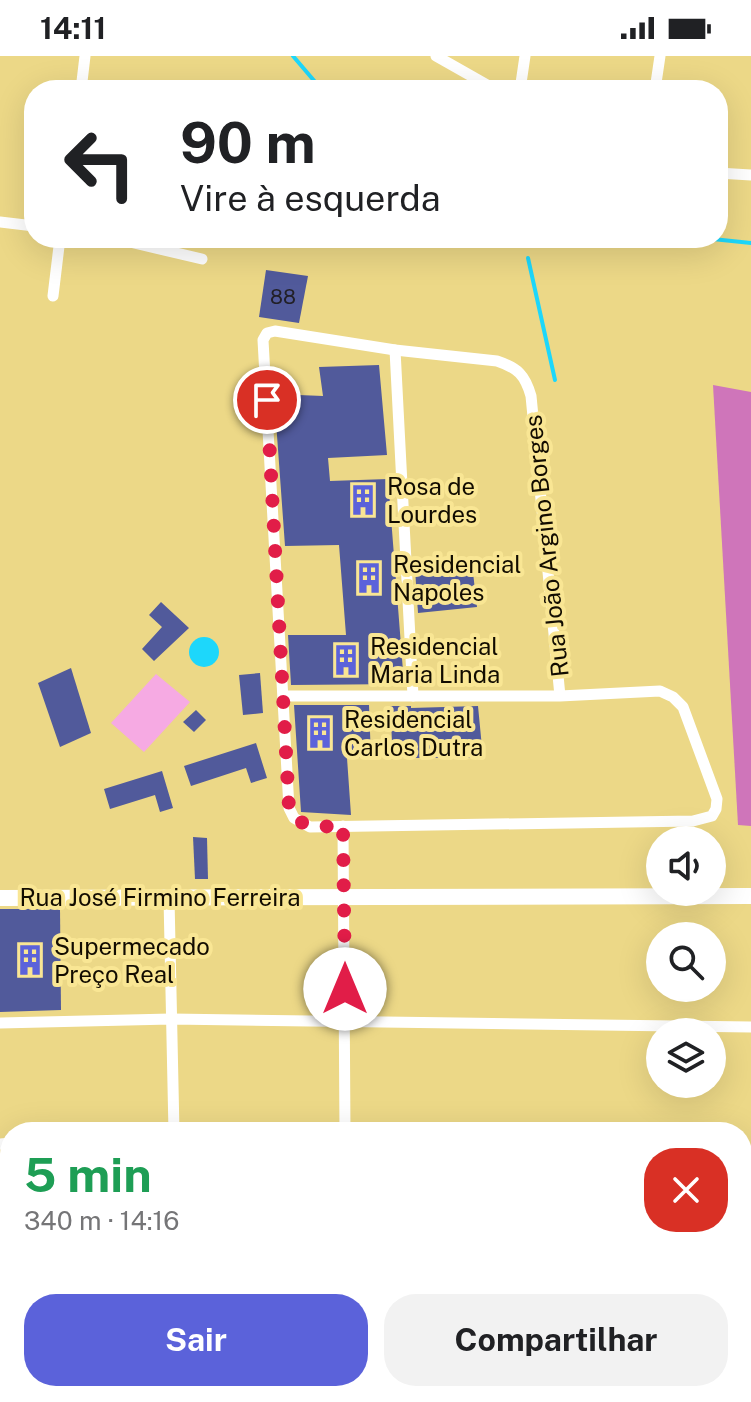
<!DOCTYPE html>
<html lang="pt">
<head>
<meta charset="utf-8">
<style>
  :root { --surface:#fff; --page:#f2f2f2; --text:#202124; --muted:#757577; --accent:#5b62da }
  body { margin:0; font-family:"Public Sans",sans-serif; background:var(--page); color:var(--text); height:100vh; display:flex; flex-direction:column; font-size:30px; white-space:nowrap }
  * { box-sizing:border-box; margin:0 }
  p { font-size:26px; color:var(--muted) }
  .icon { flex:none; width:44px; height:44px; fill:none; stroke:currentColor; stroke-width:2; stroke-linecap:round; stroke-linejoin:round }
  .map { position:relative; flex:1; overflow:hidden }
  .sheet { position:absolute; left:0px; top:1066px; width:752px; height:280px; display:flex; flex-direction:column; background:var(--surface); border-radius:32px 32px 0 0; box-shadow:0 8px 32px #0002 }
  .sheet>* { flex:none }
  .hud { position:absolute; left:24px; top:24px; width:704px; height:168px; border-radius:32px; box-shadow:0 8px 32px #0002; background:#fff; color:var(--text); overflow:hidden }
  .fabs { position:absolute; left:646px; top:770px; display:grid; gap:16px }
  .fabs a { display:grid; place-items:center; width:80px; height:80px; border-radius:50%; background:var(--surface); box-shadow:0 8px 32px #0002; font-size:40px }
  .pin { position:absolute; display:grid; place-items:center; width:68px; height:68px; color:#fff; margin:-34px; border:4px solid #fff; border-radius:50%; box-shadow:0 2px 8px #0007 }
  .me { position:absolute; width:88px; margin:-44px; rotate:0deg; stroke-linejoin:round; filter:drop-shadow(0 0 6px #0008) }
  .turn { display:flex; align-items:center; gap:28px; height:168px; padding:0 24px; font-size:36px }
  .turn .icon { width:104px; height:104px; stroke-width:2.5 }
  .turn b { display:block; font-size:56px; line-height:68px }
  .round { display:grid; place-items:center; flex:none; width:84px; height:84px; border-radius:32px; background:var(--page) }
  .head { display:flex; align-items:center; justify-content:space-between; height:136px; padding:0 24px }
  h1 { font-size:48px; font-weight:700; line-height:60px; color:#1e9e55 }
  .primary-button { display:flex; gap:16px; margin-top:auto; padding:16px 24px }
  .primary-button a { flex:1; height:92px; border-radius:32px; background:var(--accent); color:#fff; font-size:32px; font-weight:700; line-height:92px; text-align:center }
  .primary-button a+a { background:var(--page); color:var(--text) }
  .status { display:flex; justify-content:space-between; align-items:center; height:56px; padding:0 40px; background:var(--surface); direction:ltr }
  .status svg { height:22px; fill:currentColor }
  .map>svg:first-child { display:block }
</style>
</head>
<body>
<div class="status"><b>14:11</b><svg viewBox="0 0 49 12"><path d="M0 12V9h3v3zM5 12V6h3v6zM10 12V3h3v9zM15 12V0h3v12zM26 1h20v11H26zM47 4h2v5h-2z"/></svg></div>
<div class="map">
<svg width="751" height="1346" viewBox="0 0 751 1346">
  <rect width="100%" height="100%" fill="#ecd887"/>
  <!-- green -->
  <g fill="#f6aae3">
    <path d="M156,618L190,646L144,696L111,667Z"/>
    <path d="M7,1090H10V1224L7,1223Z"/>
  </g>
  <!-- forest -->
  <g fill="#cf75ba">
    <path d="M713,329L751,336V770L738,769Z"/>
    <path d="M0,1312L10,1316V1336H55L78,1346H0Z"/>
  </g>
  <!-- water -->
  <circle fill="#1dd7fb" cx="204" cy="596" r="15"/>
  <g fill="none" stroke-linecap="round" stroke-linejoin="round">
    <!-- stream -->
    <g stroke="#1dd7fb" stroke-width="4">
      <path d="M293,0L322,34"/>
      <path d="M703,182L751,187"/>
      <path d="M528,202L555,324"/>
    </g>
  </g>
  <!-- building -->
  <g fill="#515a9b">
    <path d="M266,214L308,220L299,267L259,261Z"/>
    <path d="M379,309L387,399L328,402L330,425L388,423L404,628L291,629L288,579H346L339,489L285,490L274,338L323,340L319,311Z"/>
    <path d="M472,508L477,551L418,557L415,513Z"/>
    <path d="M161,546L189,572L154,605L142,593L162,571L149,559Z"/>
    <path d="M71,612L91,677L60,691L38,627Z"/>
    <path d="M260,617L263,657L243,659L239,619Z"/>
    <path d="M294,649H369L371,702H347L351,759L301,756Z"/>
    <path d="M390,650H411V652L478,650L483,702H393Z"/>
    <path d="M196,654L206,664L194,676L183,666Z"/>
    <path d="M256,687L267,722L251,727L246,712L191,730L184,710Z"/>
    <path d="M162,715L173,752L160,756L155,739L110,753L104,733Z"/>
    <path d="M193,781L207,782L208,823H195Z"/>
    <path d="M0,853H60L61,954L0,956Z"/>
    <rect x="456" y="1336" width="33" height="10"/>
  </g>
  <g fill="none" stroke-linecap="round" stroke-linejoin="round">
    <!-- minor -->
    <g stroke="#fff" stroke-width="11">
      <path d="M436,0L496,34"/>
      <path d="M81,34L85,0"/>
      <path d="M520,34L525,0"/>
      <path d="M655,34L660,0"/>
      <path d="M718,117L751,119"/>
      <path d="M0,166L34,170"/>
      <path d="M113,182L202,203"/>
      <path d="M53,240L60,182"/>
      <path d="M395,294L413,640"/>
      <path d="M285,640H560L660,635L673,641L683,651L717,743L716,753L712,760L693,765L310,771L294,762L289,752L263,284L267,277L275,275L395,294L497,305C518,312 525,319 531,340L560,640"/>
      <path d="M343,770L345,1076"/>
      <path d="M169,842L174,1076"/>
      <path d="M0,967L171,963L751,971"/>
      <path d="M0,1088L10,1087"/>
      <path d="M742,1099H751"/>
      <path d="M742,1229H751"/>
      <path d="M521,1346V1336"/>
    </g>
    <!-- secondary -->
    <g stroke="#fff" stroke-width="16">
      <path d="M0,842L751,840"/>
      <path d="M0,1226L10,1230"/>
      <path d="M247,1336L270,1346"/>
    </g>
    <!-- trunk -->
    <g stroke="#7abe96" stroke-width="18">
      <path d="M0,1266L10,1270"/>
      <path d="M0,1287L10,1292"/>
      <path d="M110,1336L133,1346"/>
      <path d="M157,1336L180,1346"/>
    </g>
  </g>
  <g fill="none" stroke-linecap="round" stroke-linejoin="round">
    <!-- route -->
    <path stroke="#e11d48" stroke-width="14" stroke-dasharray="0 25.2" d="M267,344L289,752C300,775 320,770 343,770L345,933"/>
  </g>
  <!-- icons -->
  <defs>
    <symbol id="building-bare" viewBox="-9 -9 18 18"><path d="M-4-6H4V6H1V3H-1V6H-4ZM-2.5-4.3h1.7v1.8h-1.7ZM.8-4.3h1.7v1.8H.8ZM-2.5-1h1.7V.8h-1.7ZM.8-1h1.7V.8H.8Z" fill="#5b62da" stroke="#f9e694" stroke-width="2.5" paint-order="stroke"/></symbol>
  </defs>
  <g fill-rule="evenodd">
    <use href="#building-bare" x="341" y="422" width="44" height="44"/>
    <use href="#building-bare" x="347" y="500" width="44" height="44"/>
    <use href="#building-bare" x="324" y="582" width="44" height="44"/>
    <use href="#building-bare" x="298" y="655" width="44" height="44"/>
    <use href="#building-bare" x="8" y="882" width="44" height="44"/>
  </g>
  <g text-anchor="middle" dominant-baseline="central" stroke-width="8" stroke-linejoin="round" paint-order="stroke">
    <!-- number labels -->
    <g font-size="20" fill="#222027">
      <text x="283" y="241">88</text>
    </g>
    <!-- poi labels -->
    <g font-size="24" fill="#120c00" stroke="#f9e694" text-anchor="start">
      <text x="387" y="430">Rosa de<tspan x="387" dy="28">Lourdes</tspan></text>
      <text x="393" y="508">Residencial<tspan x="393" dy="28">Napoles</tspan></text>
      <text x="370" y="590">Residencial<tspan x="370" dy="28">Maria Linda</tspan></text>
      <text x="344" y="663">Residencial<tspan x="344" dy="28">Carlos Dutra</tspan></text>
      <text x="54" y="890">Supermecado<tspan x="54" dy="28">Preço Real</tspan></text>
    </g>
    <!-- street labels -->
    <g font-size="24" fill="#120c00" stroke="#f9e694">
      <text transform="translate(546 490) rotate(-96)">Rua João Argino Borges</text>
      <text x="160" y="841">Rua José Firmino Ferreira</text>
    </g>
  </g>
</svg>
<div class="fabs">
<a><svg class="icon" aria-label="sound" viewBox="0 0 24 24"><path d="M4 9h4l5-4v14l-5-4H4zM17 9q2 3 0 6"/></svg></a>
<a><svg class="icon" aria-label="search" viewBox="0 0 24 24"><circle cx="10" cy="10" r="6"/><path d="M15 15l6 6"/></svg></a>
<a><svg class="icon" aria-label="layers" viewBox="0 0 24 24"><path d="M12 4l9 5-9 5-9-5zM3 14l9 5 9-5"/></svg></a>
</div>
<div class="pin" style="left:267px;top:344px;background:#d93025"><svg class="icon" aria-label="arrive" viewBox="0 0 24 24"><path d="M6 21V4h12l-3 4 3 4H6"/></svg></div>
<svg class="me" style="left:345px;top:933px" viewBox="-20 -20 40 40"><circle r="19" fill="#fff"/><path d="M0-13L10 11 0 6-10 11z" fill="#e11d48"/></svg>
<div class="hud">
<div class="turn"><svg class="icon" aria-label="left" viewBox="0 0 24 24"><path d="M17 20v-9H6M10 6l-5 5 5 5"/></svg><div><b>90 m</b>Vire à esquerda</div></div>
</div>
<section class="sheet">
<div class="head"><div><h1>5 min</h1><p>340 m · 14:16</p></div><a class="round" style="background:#d93025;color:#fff"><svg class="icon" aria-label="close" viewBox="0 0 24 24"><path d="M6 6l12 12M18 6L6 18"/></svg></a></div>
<div class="primary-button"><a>Sair</a><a>Compartilhar</a></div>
</section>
</div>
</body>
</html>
